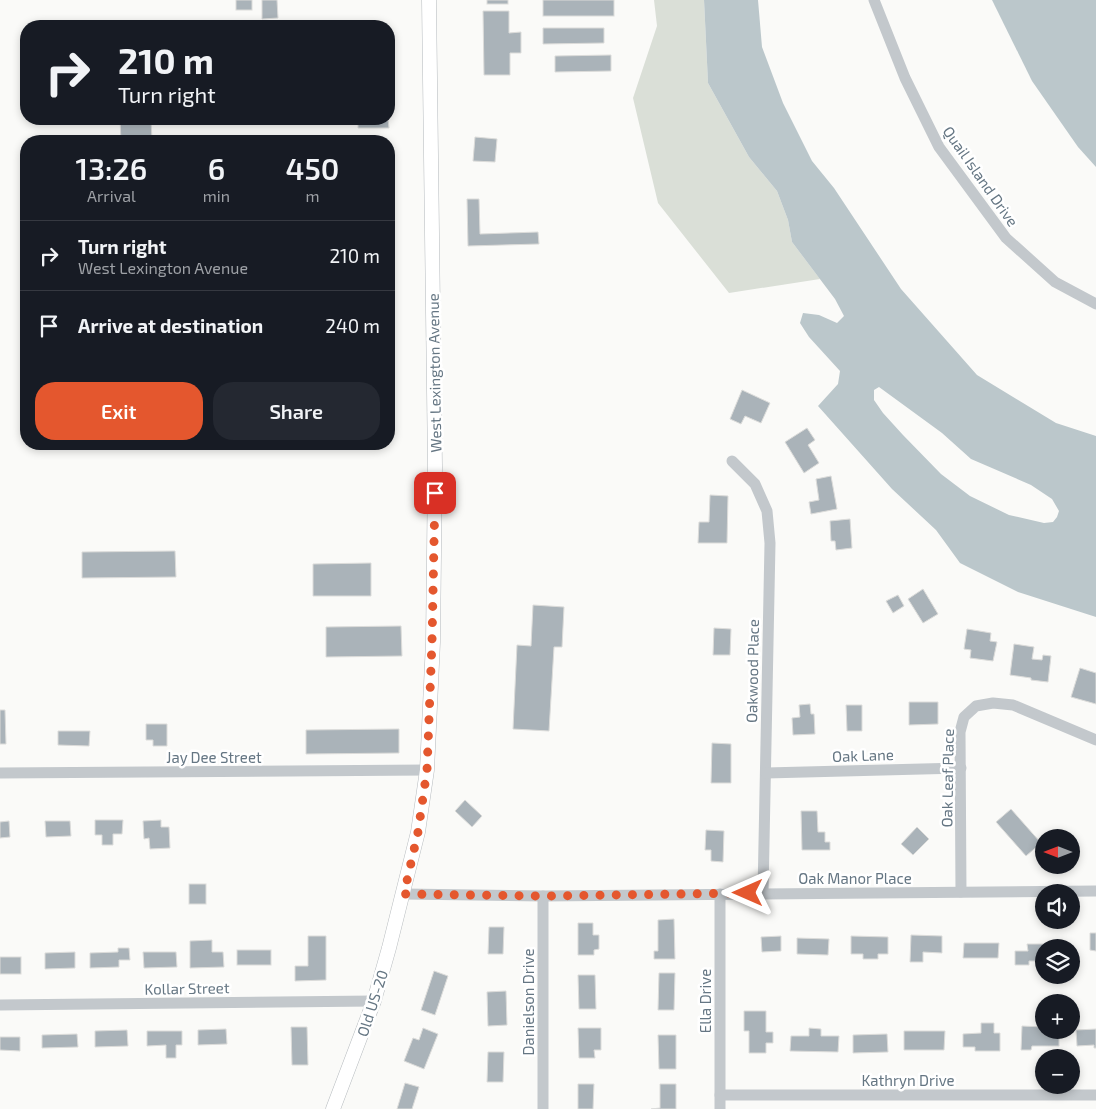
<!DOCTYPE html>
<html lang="en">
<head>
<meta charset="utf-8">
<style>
  :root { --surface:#171b24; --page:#242831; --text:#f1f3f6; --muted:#9ea1a6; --line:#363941; --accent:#e4572e }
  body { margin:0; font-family:"Exo 2",sans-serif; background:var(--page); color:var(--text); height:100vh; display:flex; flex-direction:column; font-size:19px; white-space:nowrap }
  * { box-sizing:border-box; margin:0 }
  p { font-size:16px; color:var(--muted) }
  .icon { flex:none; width:28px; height:28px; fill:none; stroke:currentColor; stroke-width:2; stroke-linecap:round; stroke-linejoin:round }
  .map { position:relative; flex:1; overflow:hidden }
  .details { position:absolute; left:20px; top:135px; width:375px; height:315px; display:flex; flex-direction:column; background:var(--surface); border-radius:20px; box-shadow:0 2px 8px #0003 }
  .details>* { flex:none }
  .banner { position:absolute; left:20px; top:20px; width:375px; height:105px; border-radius:20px; box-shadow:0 2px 8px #0003; background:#171b24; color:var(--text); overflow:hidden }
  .needle { width:32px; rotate:270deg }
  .fabs { position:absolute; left:1035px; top:829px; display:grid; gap:10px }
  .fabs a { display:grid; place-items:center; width:45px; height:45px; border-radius:50%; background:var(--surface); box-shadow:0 2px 8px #0003; font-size:25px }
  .pin { position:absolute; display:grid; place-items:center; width:42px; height:42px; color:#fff; margin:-21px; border-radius:10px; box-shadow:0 2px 8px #0006 }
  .me { position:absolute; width:55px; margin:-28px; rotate:270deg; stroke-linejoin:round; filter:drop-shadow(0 0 4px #0008) }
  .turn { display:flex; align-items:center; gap:18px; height:105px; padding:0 15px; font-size:22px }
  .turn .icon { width:65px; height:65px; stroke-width:2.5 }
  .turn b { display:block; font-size:35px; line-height:42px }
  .eta { display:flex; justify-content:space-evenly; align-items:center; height:85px; text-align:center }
  .eta b { font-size:30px; font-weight:600; line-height:35px }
  .action { display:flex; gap:10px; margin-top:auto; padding:10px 15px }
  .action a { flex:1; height:58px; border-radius:20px; background:var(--accent); color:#fff; font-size:20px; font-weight:600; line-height:58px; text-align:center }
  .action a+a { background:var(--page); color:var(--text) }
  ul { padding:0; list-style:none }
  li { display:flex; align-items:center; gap:15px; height:70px; padding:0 15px; border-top:1px solid var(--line) }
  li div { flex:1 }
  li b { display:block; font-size:19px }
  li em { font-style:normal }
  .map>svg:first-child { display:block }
</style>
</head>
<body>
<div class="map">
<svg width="1096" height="1109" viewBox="0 0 1096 1109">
  <rect width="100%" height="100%" fill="#fafaf8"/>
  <!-- green -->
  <path fill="#dadfd7" d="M654,0H704L708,83L749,157L777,191L788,220L792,242L820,279L729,293L658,203L633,98L657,26Z"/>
  <!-- water -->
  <g fill="#bbc7cb" fill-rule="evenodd">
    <path d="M704,0H758L762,47L783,103L812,161L834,188L901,289L977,375L1056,423L1096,436V617L1018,592L960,563L936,530L892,489L818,406L838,384L840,371L809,337L800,323L803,313L819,315L837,323L844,316L835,299L792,242L788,220L777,191L749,157L708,83ZM879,387L942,433L971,459L1031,485L1052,499L1059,511L1057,517L1053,522L1044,523L1009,515L970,496L941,474L903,435L883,413L874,400V390Z"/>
    <path d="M992,0H1096V167L1078,147L1032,81Z"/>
  </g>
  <!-- building -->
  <g fill="#aab3b9" stroke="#dcdcda">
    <rect x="236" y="0" width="16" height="10"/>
    <path d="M262,0H277L278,18L262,19Z"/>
    <rect x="487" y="0" width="21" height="4"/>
    <rect x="543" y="0" width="71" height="16"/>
    <path d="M483,11H509V33L521,32V53H510V75H484Z"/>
    <path d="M543,28H604V43L543,44Z"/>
    <path d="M611,55V71L555,72V56Z"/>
    <path d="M120,119H151L152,141H121Z"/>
    <path d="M327,119H388L389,128H358V120L327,121Z"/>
    <path d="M475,137L497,139L495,162L473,161Z"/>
    <path d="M467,199H479L480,234L538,232L539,244L468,246Z"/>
    <path d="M742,390L770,403L761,423L745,416L741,424L730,419Z"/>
    <path d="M807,428L815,440L808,445L819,463L804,473L785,442Z"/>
    <path d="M831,476L837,509L811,514L809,502L819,500L816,479Z"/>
    <path d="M710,495L728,496L727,543H698L699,522H709Z"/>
    <path d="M850,519L852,548L836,550L835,541H831L830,521Z"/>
    <path d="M175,551L176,577L82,578V552Z"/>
    <path d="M371,563V596H313V564Z"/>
    <path d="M923,589L938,614L923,623L908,599Z"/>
    <path d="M898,595L904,606L893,613L886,601Z"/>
    <path d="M533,605L564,607L562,647H554L549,731L513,729L517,645L531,646Z"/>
    <path d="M401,626L402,656L326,657V627Z"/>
    <path d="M714,628L731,629L730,655H713Z"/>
    <path d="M967,629L991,633L990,641L997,642L993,661L970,658L971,650L964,649Z"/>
    <path d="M1014,644L1034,647L1032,659L1042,660L1043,655L1051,656L1048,682L1031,680V678L1010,675Z"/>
    <path d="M1080,668L1096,673V704L1071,697Z"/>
    <path d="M909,702H938V724L909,725Z"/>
    <path d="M810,704L811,714H814L815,734L793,735L792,718L800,717L799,705Z"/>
    <path d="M846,705H862V731H847Z"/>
    <path d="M0,710H5L6,744H0Z"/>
    <path d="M146,724H167V746H153V740H146Z"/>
    <path d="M399,729V753L306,754V730Z"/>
    <path d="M58,731H90L89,746L58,745Z"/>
    <path d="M712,743L731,744V783H711Z"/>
    <path d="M465,800L482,816L472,827L455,811Z"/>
    <path d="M1011,809L1041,843L1026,856L996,822Z"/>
    <path d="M801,811H817L818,832H825V842H830V850H802Z"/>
    <path d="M95,820H123L122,834H113V845H102V835H95Z"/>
    <path d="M161,820V827H169L170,848L150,849L149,838L144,839L143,821Z"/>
    <path d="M9,821L10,837L0,838V822Z"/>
    <path d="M45,821H70L71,836L46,837Z"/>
    <path d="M917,827L929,839L913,855L901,844Z"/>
    <path d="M706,830L724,831L723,862L711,861V850H705Z"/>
    <rect x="189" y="884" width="17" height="20"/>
    <path d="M674,919L675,959H654V951H658V920Z"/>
    <path d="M578,923H593V935H599V949L594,950V955H578Z"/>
    <path d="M489,927H504L503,954H488Z"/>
    <path d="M1090,933H1096V951L1090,950Z"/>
    <path d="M911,935L942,936V953L923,952V962H910Z"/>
    <path d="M308,936H326V980L295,981V966H308Z"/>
    <path d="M781,936V951L762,952L761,937Z"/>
    <path d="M851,936L888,937V954H878V959H863V954H851Z"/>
    <path d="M797,938L829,939L828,955L797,954Z"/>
    <path d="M212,940V952H223L224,967L190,968V941Z"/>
    <path d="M964,943H999L998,958H963Z"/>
    <path d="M1027,944H1058L1059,948H1044V961H1029V965H1015V951H1028Z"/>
    <path d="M118,948H129L130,960H119V967L90,968V953L118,952Z"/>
    <rect x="237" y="950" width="34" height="15"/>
    <path d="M75,952V968L45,969V953Z"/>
    <path d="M143,952H176L177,967L144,968Z"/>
    <rect x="0" y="957" width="21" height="17"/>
    <path d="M434,971L448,976L435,1015L421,1010Z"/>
    <path d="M659,973H675L674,1010H658Z"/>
    <path d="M578,975H595L596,1009H579Z"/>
    <path d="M506,991L507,1025L488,1026L487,992Z"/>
    <path d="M744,1011H766V1032H773V1043H766V1053H749V1031H744Z"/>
    <path d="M981,1023H994V1033H1000V1051H975V1047H963V1034L981,1033Z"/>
    <path d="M1022,1026L1044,1027V1030H1059V1046H1032L1031,1050H1021Z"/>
    <path d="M291,1027H307L308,1065H292Z"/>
    <path d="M423,1028L438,1034L424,1069L404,1061L413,1038L419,1040Z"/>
    <path d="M578,1028H601V1050H594L595,1058H579Z"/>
    <path d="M809,1028L821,1029V1036H839L838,1052L790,1051L791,1036H809Z"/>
    <path d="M226,1029L227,1044L198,1045V1030Z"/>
    <path d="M1096,1029V1048H1094V1045L1077,1046L1076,1030Z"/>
    <path d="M127,1030L128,1046L95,1047V1031Z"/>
    <path d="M147,1031H182V1045H176V1058H166V1045L147,1046Z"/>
    <path d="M904,1031H945L944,1050H904Z"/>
    <path d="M77,1034L78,1047L42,1048V1035Z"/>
    <path d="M887,1034L888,1052L853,1053V1035Z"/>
    <path d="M658,1035H676V1069H659Z"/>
    <path d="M0,1037H20V1051L0,1050Z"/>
    <path d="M488,1052H504L503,1082H487Z"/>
    <path d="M405,1083L419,1087L412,1109H397Z"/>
    <path d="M578,1084H594L593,1109H578Z"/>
    <path d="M660,1084H676V1109H651L660,1108Z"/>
  </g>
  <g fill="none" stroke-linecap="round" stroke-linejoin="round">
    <defs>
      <path id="major" d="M333,1109L374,1001L389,948L418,832L427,770L433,642L435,467L429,0"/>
    </defs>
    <!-- major casing -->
    <use href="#major" stroke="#b5babe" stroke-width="15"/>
    <!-- minor -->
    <g stroke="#c3c8cc" stroke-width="11">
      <path d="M874,0L905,78L939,147L1006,238L1055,282L1096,304"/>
      <path d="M732,461L755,484L767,511L770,543L763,893"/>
      <path d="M0,773L427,770"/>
      <path d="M766,773L961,768"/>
      <path d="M961,892L960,732L964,717L976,706L993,703L1013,705L1096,740"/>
      <path d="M404,894L543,896L1096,891"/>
      <path d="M720,894V1109"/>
      <path d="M0,1005L374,1001"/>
      <path d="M720,1095H1096"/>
      <path d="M543,1109V896"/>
    </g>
    <!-- major -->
    <use href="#major" stroke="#fff" stroke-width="14"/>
  </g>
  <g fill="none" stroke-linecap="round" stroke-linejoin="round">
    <!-- route -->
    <path stroke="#e4572e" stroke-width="9" stroke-dasharray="0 16.2" d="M435,493L432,642L427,770L418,832L404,894L543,896L748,893"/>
  </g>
  <g text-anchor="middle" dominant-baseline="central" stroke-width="5" stroke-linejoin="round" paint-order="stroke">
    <!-- street labels -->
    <g font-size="15" fill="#657683" stroke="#fff">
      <text transform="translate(981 176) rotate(55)">Quail Island Drive</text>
      <text transform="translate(434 373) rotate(-91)">West Lexington Avenue</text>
      <text transform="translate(752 671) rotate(-89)">Oakwood Place</text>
      <text transform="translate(863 755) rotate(-2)">Oak Lane</text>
      <text x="214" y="757">Jay Dee Street</text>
      <text transform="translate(947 778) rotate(-89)">Oak Leaf Place</text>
      <text x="855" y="878">Oak Manor Place</text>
      <text transform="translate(187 988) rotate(-1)">Kollar Street</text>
      <text transform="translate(705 1001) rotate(-90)">Ella Drive</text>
      <text transform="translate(528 1002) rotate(-90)">Danielson Drive</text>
      <text transform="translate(372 1003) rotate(-72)">Old US-20</text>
      <text x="908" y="1080">Kathryn Drive</text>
    </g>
  </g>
</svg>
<div class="fabs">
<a><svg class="needle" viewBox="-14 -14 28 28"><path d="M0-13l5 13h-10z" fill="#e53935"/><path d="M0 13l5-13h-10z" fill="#9ea1a6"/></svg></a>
<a><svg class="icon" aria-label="sound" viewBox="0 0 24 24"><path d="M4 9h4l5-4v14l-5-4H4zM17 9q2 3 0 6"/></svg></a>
<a><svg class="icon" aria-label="layers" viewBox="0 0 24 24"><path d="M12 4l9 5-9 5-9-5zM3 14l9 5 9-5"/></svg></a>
<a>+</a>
<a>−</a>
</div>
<div class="pin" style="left:435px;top:493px;background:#d93025"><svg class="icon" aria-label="arrive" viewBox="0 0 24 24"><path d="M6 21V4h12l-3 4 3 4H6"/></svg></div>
<svg class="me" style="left:748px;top:893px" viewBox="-20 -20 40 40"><path d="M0-17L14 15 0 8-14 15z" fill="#e4572e" stroke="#fff" stroke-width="4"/></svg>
<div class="banner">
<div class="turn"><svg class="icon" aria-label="right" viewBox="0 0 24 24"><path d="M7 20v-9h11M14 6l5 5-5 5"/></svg><div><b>210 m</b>Turn right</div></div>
</div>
<section class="details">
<div class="eta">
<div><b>13:26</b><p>Arrival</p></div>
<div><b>6</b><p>min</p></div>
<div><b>450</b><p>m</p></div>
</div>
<ul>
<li><svg class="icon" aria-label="right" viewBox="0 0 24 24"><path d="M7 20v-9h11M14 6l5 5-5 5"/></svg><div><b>Turn right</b><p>West Lexington Avenue</p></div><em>210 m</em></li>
<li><svg class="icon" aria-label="arrive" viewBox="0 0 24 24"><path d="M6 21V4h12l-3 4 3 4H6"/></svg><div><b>Arrive at destination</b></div><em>240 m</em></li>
</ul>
<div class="action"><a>Exit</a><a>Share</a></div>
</section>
</div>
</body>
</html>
